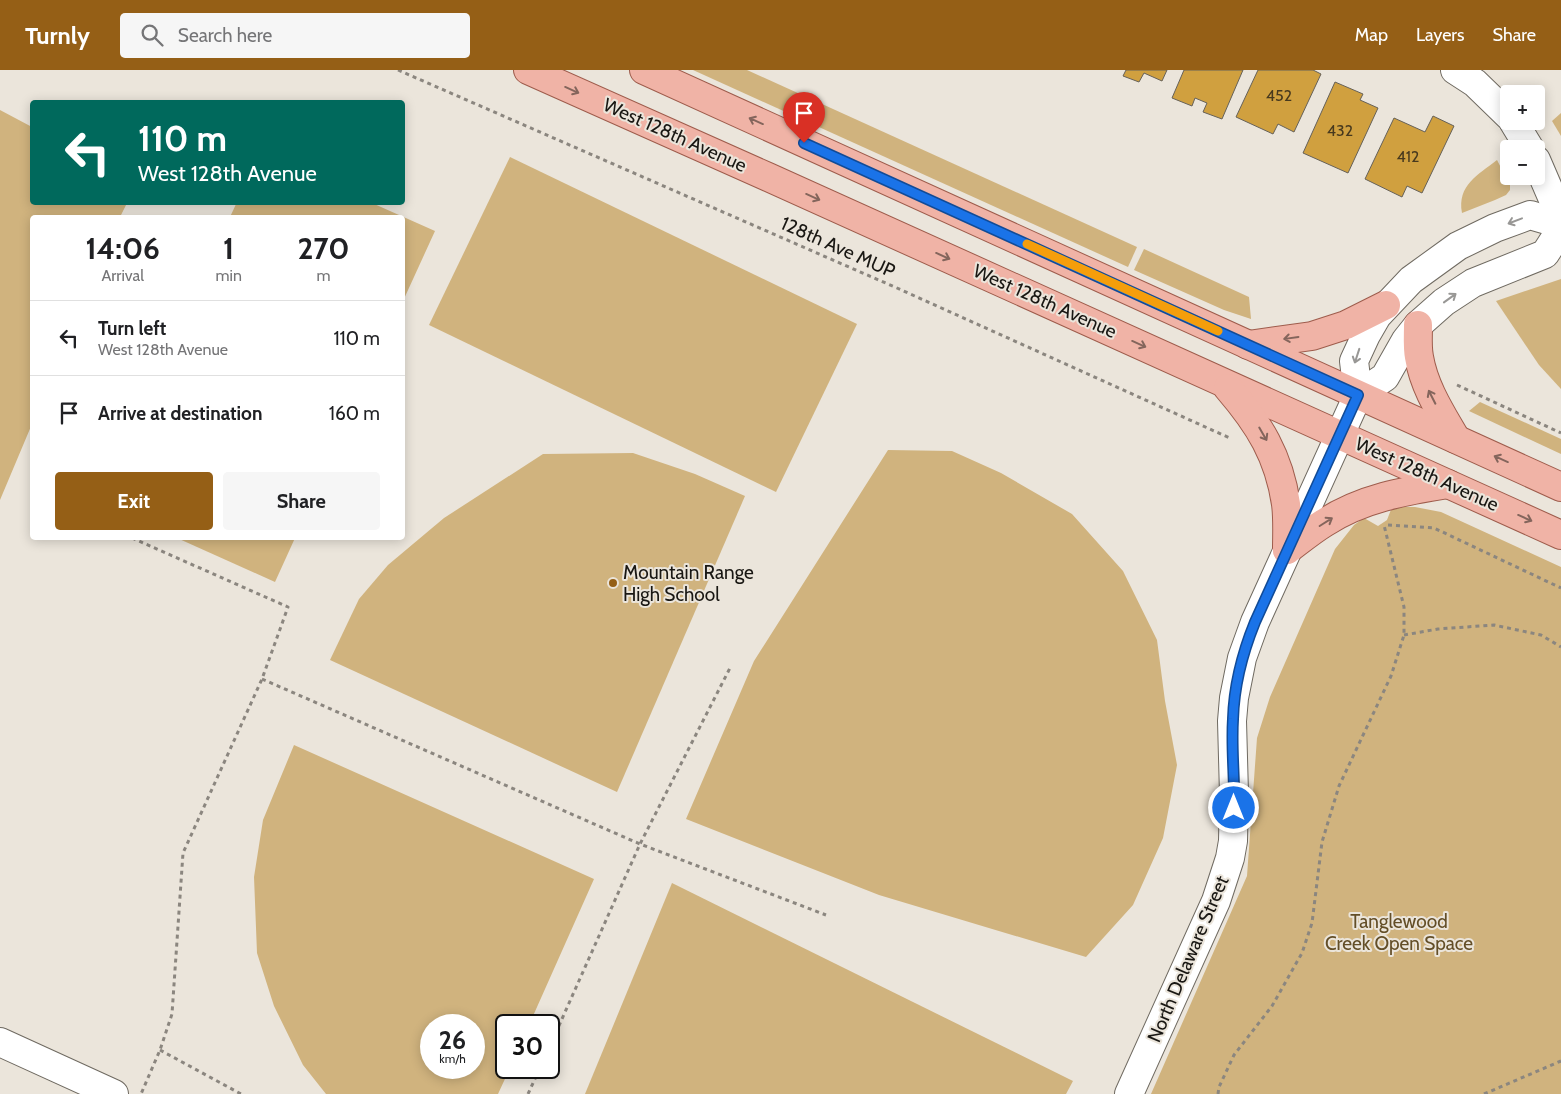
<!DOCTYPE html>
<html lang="en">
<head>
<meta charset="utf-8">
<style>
  :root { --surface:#fff; --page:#f6f6f6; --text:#202124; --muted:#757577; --line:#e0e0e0; --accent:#955f16 }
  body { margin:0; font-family:Cabin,sans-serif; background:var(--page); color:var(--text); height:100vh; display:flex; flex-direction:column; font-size:19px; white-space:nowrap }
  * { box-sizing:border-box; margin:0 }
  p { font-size:16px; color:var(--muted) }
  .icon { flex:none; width:28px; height:28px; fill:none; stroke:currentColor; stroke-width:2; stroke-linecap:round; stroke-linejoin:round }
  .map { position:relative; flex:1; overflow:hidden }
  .side { position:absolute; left:30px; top:145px; width:375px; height:325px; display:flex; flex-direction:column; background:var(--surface); border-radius:5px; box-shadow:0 2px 12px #0003 }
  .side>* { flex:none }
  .banner { position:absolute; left:30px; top:30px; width:375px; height:105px; border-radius:5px; box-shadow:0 2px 12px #0003; background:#00695c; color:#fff; overflow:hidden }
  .controls { position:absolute; left:1500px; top:15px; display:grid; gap:10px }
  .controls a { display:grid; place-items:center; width:45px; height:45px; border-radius:5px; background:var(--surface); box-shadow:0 2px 12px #0003; font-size:25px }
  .speed { position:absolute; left:420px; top:944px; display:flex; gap:10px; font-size:25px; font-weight:700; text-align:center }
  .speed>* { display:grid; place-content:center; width:65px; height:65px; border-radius:50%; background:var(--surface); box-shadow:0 2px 12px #0003; line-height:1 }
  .speed small { font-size:12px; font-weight:400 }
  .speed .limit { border:2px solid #111; border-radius:8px; background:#fff; color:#111 }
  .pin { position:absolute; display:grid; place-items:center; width:42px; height:42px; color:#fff; margin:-51px -21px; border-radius:50% 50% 50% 0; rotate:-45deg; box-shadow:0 0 5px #0007 }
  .pin .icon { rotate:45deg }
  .me { position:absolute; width:55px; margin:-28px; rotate:0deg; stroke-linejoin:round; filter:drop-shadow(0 0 4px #0008) }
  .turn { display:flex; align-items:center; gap:18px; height:105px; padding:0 25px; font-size:22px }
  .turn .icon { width:65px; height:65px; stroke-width:2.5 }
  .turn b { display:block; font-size:35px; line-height:42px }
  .eta { display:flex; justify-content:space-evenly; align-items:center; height:85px; text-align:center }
  .eta b { font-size:30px; font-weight:800; line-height:35px }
  .primary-button { display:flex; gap:10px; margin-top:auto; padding:10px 25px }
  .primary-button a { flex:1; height:58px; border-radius:5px; background:var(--accent); color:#fff; font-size:20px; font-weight:800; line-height:58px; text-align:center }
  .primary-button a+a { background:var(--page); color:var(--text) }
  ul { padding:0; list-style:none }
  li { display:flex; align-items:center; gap:15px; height:75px; padding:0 25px; border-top:1px solid var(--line) }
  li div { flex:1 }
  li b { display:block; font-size:19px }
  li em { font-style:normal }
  header { display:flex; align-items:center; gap:30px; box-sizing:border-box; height:70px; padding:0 25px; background:var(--accent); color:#fff }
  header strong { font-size:24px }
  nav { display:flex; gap:28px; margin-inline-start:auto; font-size:18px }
  .search { width:350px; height:45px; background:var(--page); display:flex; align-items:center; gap:12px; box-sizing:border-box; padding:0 18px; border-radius:5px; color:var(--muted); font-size:19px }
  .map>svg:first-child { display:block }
</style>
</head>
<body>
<header>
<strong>Turnly</strong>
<div class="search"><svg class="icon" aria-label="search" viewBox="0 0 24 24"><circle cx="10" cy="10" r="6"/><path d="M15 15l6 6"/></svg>Search here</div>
<nav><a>Map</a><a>Layers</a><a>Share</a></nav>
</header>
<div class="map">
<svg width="1561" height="1024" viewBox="0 0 1561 1024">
  <rect width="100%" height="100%" fill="#ebe5db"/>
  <!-- green -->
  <g fill="#d0b37e" fill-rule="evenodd">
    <path d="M693,0H747L1137,177L1128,197Z"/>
    <path d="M0,40L32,57V132L127,133L120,147L32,148V354L0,430Z"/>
    <path d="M1561,43V66L1552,51Z"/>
    <path d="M510,87L857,254L776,422L429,255Z"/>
    <path d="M1497,90L1510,115V120L1506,125L1495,130L1462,143C1457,115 1478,105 1497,90Z"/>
    <path d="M237,132L372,133L435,161L403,231L402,148L230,147Z"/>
    <path d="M1144,179L1249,227L1251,249L1224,240L1134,200Z"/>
    <path d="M1561,209V319L1539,295L1496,231Z"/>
    <path d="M1480,332L1561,369V384L1469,341Z"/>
    <path d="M888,380L952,381L1001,403L1072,444L1123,501L1157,570L1165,631L1177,695L1163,768L1133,835L1086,887L879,825L686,749L754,591Z"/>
    <path d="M633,383L695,404L745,426L617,722L330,590L359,529L388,495L444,448L543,384Z"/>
    <path d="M1392,437H1415L1441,442L1561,497V1024H1151L1247,806L1257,668L1270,627L1335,479L1354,455L1364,448L1378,456L1387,450Z"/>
    <path d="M177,468H295L275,512Z"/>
    <path d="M294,675L594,809L529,955H506V998H510L498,1024H326L303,995L274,936L257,883L254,807L263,750ZM431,955H474V998H431Z"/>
    <path d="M672,813L1073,1011L1066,1024H585Z"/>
  </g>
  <!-- building -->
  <g fill="#d0a03f" stroke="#666158">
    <path d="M1126,0H1167L1162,11L1144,3L1139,12L1123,6Z"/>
    <path d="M1184,0H1243L1222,49L1203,42L1207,33L1195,28L1192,36L1172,28Z"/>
    <path d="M1258,0H1313L1321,4L1294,62L1278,54L1273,64L1236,47Z"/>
    <path d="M1335,12L1363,24L1360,30L1378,38L1348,103L1303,83Z"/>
    <path d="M1433,46L1454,56L1422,123L1407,116L1402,127L1365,109L1394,48L1425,62Z"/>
  </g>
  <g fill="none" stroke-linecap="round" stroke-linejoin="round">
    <defs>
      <g id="minor">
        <path d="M1455,0L1475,13L1509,46"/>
        <path d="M1513,51L1530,79"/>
        <path d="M1536,90L1561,148"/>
        <path d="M1358,325L1385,307L1406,270L1418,255L1444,232L1473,213L1545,184L1561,159"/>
        <path d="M0,972L114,1024"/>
        <path d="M1129,1024L1216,831L1230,788L1233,771L1234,724L1232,651L1234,628L1242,588L1255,552L1358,325L1354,291L1366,265L1377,246L1411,210L1458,176L1495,158L1530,145L1561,154"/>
      </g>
      <g id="major">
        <path d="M528,0L768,107L1561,465"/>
        <path d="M644,0L1561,417"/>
        <path d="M1418,255C1418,266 1417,277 1419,287C1424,317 1441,343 1456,369"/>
        <path d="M1248,275L1312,266L1346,255L1386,235"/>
        <path d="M1228,318C1259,354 1279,386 1286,434C1288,449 1287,465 1287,480"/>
        <path d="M1287,480C1299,471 1311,461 1324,453C1362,428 1405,421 1448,414"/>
      </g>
    </defs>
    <!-- minor casing -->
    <use href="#minor" stroke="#6f6a61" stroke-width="30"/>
    <!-- major casing -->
    <use href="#major" stroke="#9e5c4c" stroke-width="30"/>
    <!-- path -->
    <g stroke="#8b867f" stroke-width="3" stroke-dasharray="4 4" stroke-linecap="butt">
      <path d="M398,0L897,218L1232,369"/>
      <path d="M1457,315L1561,363"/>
      <path d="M1388,455L1434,458L1561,518"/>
      <path d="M132,468L288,537L262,609L183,783L172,944L160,980L141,1024"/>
      <path d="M1404,565L1438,559L1494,555L1541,565L1561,577"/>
      <path d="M262,609L640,774L826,845"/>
      <path d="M549,978L640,774L730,598"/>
      <path d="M160,980L241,1024"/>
      <path d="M528,1024L540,998"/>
      <path d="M1218,1024L1219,1017L1234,985L1272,936L1302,883L1312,853L1322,772L1339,716L1391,606L1404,565V537L1384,455"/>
      <path d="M1484,1024L1561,991"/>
    </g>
    <!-- minor -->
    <use href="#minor" stroke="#fff" stroke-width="28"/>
    <!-- major -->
    <use href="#major" stroke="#f0b3a6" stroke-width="28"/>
  </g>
  <!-- one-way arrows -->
  <defs><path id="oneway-shaft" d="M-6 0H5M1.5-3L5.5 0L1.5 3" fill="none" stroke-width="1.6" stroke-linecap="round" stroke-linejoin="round" transform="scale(1.25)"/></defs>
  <g stroke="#84655c">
    <use href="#oneway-shaft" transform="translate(572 20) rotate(24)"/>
    <use href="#oneway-shaft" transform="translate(756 51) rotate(-156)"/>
    <use href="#oneway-shaft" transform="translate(813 127) rotate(24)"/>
    <use href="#oneway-shaft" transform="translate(943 186) rotate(24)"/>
    <use href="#oneway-shaft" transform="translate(1291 268) rotate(172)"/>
    <use href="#oneway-shaft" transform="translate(1139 274) rotate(24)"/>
    <use href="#oneway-shaft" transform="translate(1432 327) rotate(-117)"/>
    <use href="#oneway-shaft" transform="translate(1263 364) rotate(60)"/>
    <use href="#oneway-shaft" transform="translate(1501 389) rotate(-156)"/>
    <use href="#oneway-shaft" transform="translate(1525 448) rotate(24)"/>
    <use href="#oneway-shaft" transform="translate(1326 452) rotate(-32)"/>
  </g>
  <g stroke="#989795">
    <use href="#oneway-shaft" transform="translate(1515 151) rotate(159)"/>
    <use href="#oneway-shaft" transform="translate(1450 228) rotate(-36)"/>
    <use href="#oneway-shaft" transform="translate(1357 286) rotate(108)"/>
  </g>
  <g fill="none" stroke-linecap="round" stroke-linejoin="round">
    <defs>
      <path id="route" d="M804,73L1358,325L1255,552C1242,584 1234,615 1233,649C1231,679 1235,709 1234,738"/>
    </defs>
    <!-- route casing -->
    <use href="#route" stroke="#114b97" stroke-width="12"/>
    <!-- route -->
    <use href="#route" stroke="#1a73e8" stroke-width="9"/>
    <!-- slow -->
    <path stroke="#f59e0b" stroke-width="9" d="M1027,174L1218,261"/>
  </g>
  <!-- markers -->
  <circle fill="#955f16" stroke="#ebe5db" stroke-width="2" cx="613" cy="513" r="5"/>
  <g text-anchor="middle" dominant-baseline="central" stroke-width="4" stroke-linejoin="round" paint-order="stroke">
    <!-- number labels -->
    <g font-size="16" fill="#47391e">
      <text x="1279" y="25">452</text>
      <text x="1340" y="60">432</text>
      <text x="1408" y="86">412</text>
    </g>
    <!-- street labels -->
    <g font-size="19" fill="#191713" stroke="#ebe5db">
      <text transform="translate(675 65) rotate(24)">West 128th Avenue</text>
      <text transform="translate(838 177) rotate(24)">128th Ave MUP</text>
      <text transform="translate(1045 231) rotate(24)">West 128th Avenue</text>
      <text transform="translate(1427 404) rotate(24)">West 128th Avenue</text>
      <text transform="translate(1188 889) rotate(-67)">North Delaware Street</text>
    </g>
    <!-- poi labels -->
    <g font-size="19" fill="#191713" stroke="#ebe5db" text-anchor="start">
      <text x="623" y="502">Mountain Range<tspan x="623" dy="22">High School</tspan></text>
    </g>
    <!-- park labels -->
    <g font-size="19" fill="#634e27" stroke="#ebe5db">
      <text x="1399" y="851">Tanglewood<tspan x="1399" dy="22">Creek Open Space</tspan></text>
    </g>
  </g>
</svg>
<div class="controls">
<a>+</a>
<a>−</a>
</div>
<div class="speed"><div>26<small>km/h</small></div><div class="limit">30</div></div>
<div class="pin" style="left:804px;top:73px;background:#d93025"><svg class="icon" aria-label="arrive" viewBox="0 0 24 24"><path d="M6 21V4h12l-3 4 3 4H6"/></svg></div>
<svg class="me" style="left:1234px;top:738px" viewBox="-20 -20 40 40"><circle r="17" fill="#1a73e8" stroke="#fff" stroke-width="3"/><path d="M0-11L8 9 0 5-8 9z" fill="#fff"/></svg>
<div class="banner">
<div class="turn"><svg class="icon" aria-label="left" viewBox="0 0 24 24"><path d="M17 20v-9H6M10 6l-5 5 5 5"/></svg><div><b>110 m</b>West 128th Avenue</div></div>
</div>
<section class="side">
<div class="eta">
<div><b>14:06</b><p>Arrival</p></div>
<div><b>1</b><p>min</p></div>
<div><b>270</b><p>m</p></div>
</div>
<ul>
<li><svg class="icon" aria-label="left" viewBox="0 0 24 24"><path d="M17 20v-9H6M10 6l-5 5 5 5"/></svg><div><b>Turn left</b><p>West 128th Avenue</p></div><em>110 m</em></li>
<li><svg class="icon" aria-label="arrive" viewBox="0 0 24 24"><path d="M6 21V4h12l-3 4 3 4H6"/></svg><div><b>Arrive at destination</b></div><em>160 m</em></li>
</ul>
<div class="primary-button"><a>Exit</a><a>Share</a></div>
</section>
</div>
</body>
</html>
